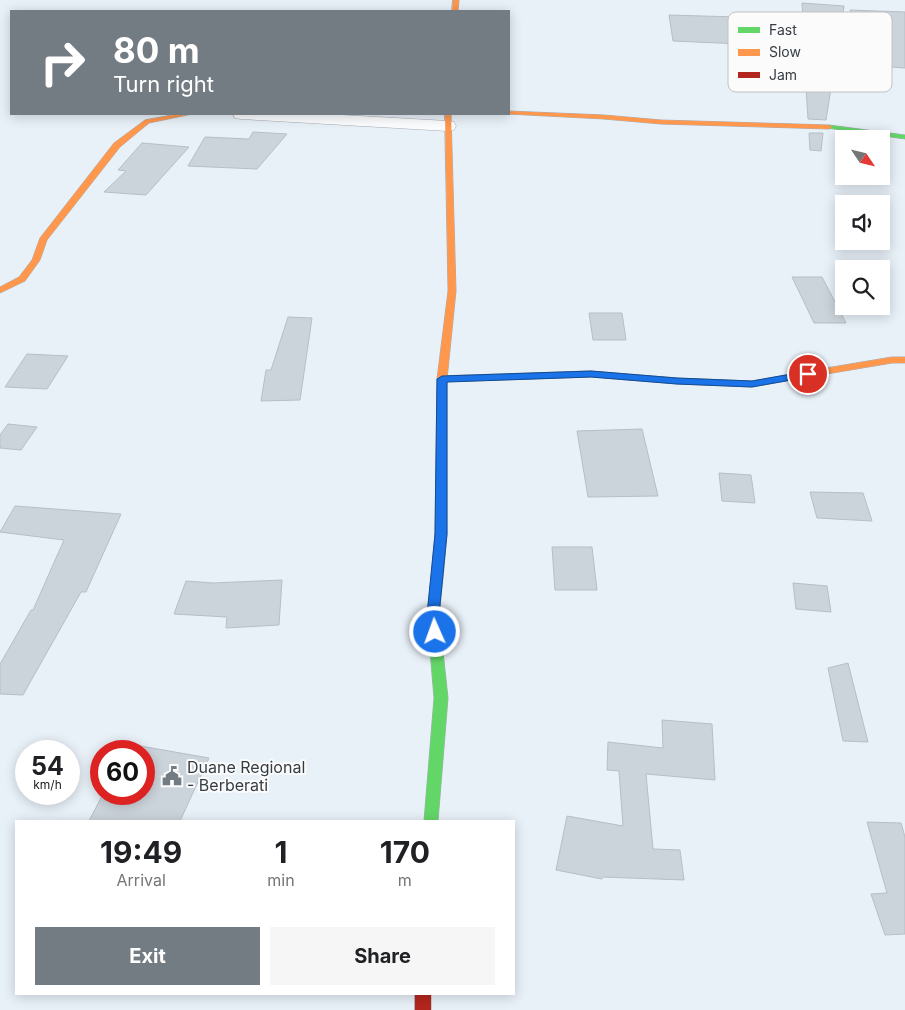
<!DOCTYPE html>
<html lang="en">
<head>
<meta charset="utf-8">
<style>
  :root { --surface:#fff; --page:#f6f6f6; --text:#202124; --muted:#757577; --accent:#747c83 }
  body { margin:0; font-family:Inter,sans-serif; background:var(--page); color:var(--text); height:100vh; display:flex; flex-direction:column; font-size:19px; white-space:nowrap }
  * { box-sizing:border-box; margin:0 }
  p { font-size:16px; color:var(--muted) }
  .icon { flex:none; width:28px; height:28px; fill:none; stroke:currentColor; stroke-width:2; stroke-linecap:round; stroke-linejoin:round }
  .map { position:relative; flex:1; overflow:hidden }
  .side { position:absolute; left:15px; top:820px; width:500px; height:175px; display:flex; flex-direction:column; background:var(--surface); border-radius:0px; box-shadow:0 2px 12px #0003 }
  .side>* { flex:none }
  .hud { position:absolute; left:10px; top:10px; width:500px; height:105px; border-radius:0px; box-shadow:0 2px 12px #0003; background:#747c83; color:#fff; overflow:hidden }
  .needle { width:32px; rotate:125deg }
  .fabs { position:absolute; left:835px; top:130px; display:grid; gap:10px }
  .fabs a { display:grid; place-items:center; width:55px; height:55px; border-radius:0px; background:var(--surface); box-shadow:0 2px 12px #0003; font-size:25px }
  .speed { position:absolute; left:15px; top:740px; display:flex; gap:10px; font-size:25px; font-weight:700; text-align:center }
  .speed>* { display:grid; place-content:center; width:65px; height:65px; border-radius:50%; background:var(--surface); box-shadow:0 2px 12px #0003; line-height:1 }
  .speed small { font-size:12px; font-weight:400 }
  .speed .limit { border:8px solid #d22; background:#fff; color:#111 }
  .pin { position:absolute; display:grid; place-items:center; width:42px; height:42px; color:#fff; margin:-21px; border:2px solid #fff; border-radius:50%; box-shadow:0 1px 5px #0007 }
  .me { position:absolute; width:55px; margin:-28px; rotate:358deg; stroke-linejoin:round; filter:drop-shadow(0 0 4px #0008) }
  .turn { display:flex; align-items:center; gap:18px; height:105px; padding:0 20px; font-size:22px }
  .turn .icon { width:65px; height:65px; stroke-width:2.5 }
  .turn b { display:block; font-size:35px; line-height:42px }
  .eta { display:flex; justify-content:space-evenly; align-items:center; height:85px; text-align:center }
  .eta b { font-size:30px; font-weight:700; line-height:35px }
  .cta { display:flex; gap:10px; margin-top:auto; padding:10px 20px }
  .cta a { flex:1; height:58px; border-radius:0px; background:var(--accent); color:#fff; font-size:20px; font-weight:700; line-height:58px; text-align:center }
  .cta a+a { background:var(--page); color:var(--text) }
  .map>svg:first-child { display:block }
</style>
</head>
<body>
<div class="map">
<svg width="905" height="1010" viewBox="0 0 905 1010">
  <rect width="100%" height="100%" fill="#e8f0f8"/>
  <!-- building -->
  <g fill="#ccd4db" stroke="#b7bec5">
    <path d="M802,3L844,6L826,120L808,119L806,88L812,64L804,39Z"/>
    <path d="M850,10L905,12V68L865,65Z"/>
    <path d="M669,15L737,17L742,44L673,41Z"/>
    <path d="M253,132L287,134L257,169L188,166L205,137L249,139Z"/>
    <path d="M809,133H823L821,151L810,150Z"/>
    <path d="M142,143L189,147L146,195L104,192L126,171L118,170Z"/>
    <path d="M792,277H822L846,323H814Z"/>
    <path d="M589,313H622L626,340H593Z"/>
    <path d="M288,317L312,318L300,400L261,401L266,370H271Z"/>
    <path d="M27,354L68,356L47,389L5,387Z"/>
    <path d="M8,424L37,427L21,450L0,448V435Z"/>
    <path d="M642,429L658,496L588,497L577,431Z"/>
    <path d="M719,473L751,475L755,503L722,501Z"/>
    <path d="M810,492L863,493L872,521L817,518Z"/>
    <path d="M15,506L121,514L86,592H81L23,695L0,694V664L31,610H33L64,540L0,532Z"/>
    <path d="M552,547H592L597,590H555Z"/>
    <path d="M282,580L279,625L226,628L227,617L174,614L186,581L213,583Z"/>
    <path d="M793,583L827,586L831,612L796,609Z"/>
    <path d="M848,663L868,742L843,741L828,668Z"/>
    <path d="M662,720L712,724L715,780L646,774L653,849L680,850L684,880L603,877L602,879L556,870L567,816L623,826L619,771L607,770L608,742L663,748Z"/>
    <path d="M129,744L209,758L180,821H89L103,794H144V751H125Z"/>
    <path d="M867,822L901,823L905,837V934L885,935L871,894L887,893Z"/>
  </g>
  <g fill="none" stroke-linecap="round" stroke-linejoin="round">
    <defs>
      <path id="street" d="M233,114H324L448,121L454,122L456,126L454,130L448,131L241,119L235,118Z"/>
      <g id="fast">
        <path d="M829,125L905,135V139L827,128L826,127Z"/>
        <path d="M591,371L677,378L752,381L803,372L808,375L803,378L752,387L677,384L591,377L442,382L437,379L442,376Z"/>
        <path d="M437,574L441,575L443,578L439,615L448,698L438,821H424L434,698L427,615L431,578L433,575Z"/>
      </g>
      <g id="slow">
        <path d="M453,0H459L458,11H452Z"/>
        <path d="M509,111L604,115L661,120L829,125L832,127L829,129L661,124L604,119L507,114Z"/>
        <path d="M178,114H192L149,123L120,147L47,240L40,260L25,281L0,293V287L19,277L32,260L40,238L114,143L145,120Z"/>
        <path d="M445,114H451L456,291L447,379V534L443,578L441,581H433L431,578L435,534L437,379L448,291Z"/>
        <path d="M892,357H905V363H892L803,378L798,375L803,372Z"/>
      </g>
      <rect id="jam" x="415" y="994" width="16" height="16"/>
    </defs>
    <!-- street casing -->
    <use href="#street" stroke="#a7adb4" stroke-width="1"/>
    <!-- fast casing -->
    <use href="#fast" stroke="#a7adb4" stroke-width="1"/>
    <!-- slow casing -->
    <use href="#slow" stroke="#a7adb4" stroke-width="1"/>
    <!-- jam casing -->
    <use href="#jam" stroke="#a7adb4" stroke-width="1"/>
    <!-- street -->
    <use href="#street" fill="#fcfdfe" fill-rule="evenodd"/>
    <!-- fast -->
    <use href="#fast" fill="#63d668" fill-rule="evenodd"/>
    <!-- slow -->
    <use href="#slow" fill="#ff974d" fill-rule="evenodd"/>
    <!-- jam -->
    <use href="#jam" fill="#b3261e" fill-rule="evenodd"/>
  </g>
  <!-- route -->
  <path fill="#1a73e8" stroke="#114b97" d="M591,371L677,378L752,381L808,371L813,374L808,377L752,387L677,384L591,377L447,382V534L439,615L441,632L439,635H430L427,615L435,534L437,379L442,376Z"/>
  <!-- icons -->
  <defs>
    <symbol id="civic-bare" viewBox="-9 -9 18 18"><path d="M-.6-6.5H3V-4.5H.6V-3L4-1V1h2V6H-6V1h2V-1L-.6-3ZM-1.2 2.5V6h2.4V2.5Z" fill="#747c83" stroke="#fbfbfb" stroke-width="2.5" paint-order="stroke"/></symbol>
  </defs>
  <g fill-rule="evenodd">
    <use href="#civic-bare" x="158" y="762" width="28" height="28"/>
  </g>
  <g text-anchor="middle" dominant-baseline="central" stroke-width="4" stroke-linejoin="round" paint-order="stroke">
    <!-- near-poi labels -->
    <g font-size="16" fill="#353d44" stroke="#fbfbfb" text-anchor="start">
      <text x="187" y="767">Duane Regional<tspan x="187" dy="18">- Berberati</tspan></text>
    </g>
  </g>
  <!-- legend -->
  <rect x="728" y="12" width="164" height="80" rx="8" fill="#fbfbfb" stroke="#c0c2c4" stroke-width="1"/>
  <rect x="738" y="27" width="22" height="6" fill="#63d668"/>
  <rect x="738" y="49" width="22" height="7" fill="#ff974d"/>
  <rect x="738" y="72" width="22" height="6" fill="#b3261e"/>
  <g font-size="14" fill="#353d44">
    <text x="769" y="35">Fast</text>
    <text x="769" y="57">Slow</text>
    <text x="769" y="80">Jam</text>
  </g>
</svg>
<div class="fabs">
<a><svg class="needle" viewBox="-14 -14 28 28"><path d="M0-13l5 13h-10z" fill="#e53935"/><path d="M0 13l5-13h-10z" fill="#757577"/></svg></a>
<a><svg class="icon" aria-label="sound" viewBox="0 0 24 24"><path d="M4 9h4l5-4v14l-5-4H4zM17 9q2 3 0 6"/></svg></a>
<a><svg class="icon" aria-label="search" viewBox="0 0 24 24"><circle cx="10" cy="10" r="6"/><path d="M15 15l6 6"/></svg></a>
</div>
<div class="speed"><div>54<small>km/h</small></div><div class="limit">60</div></div>
<div class="pin" style="left:808px;top:374px;background:#d93025"><svg class="icon" aria-label="arrive" viewBox="0 0 24 24"><path d="M6 21V4h12l-3 4 3 4H6"/></svg></div>
<svg class="me" style="left:435px;top:632px" viewBox="-20 -20 40 40"><circle r="17" fill="#1a73e8" stroke="#fff" stroke-width="3"/><path d="M0-11L8 9 0 5-8 9z" fill="#fff"/></svg>
<div class="hud">
<div class="turn"><svg class="icon" aria-label="right" viewBox="0 0 24 24"><path d="M7 20v-9h11M14 6l5 5-5 5"/></svg><div><b>80 m</b>Turn right</div></div>
</div>
<section class="side">
<div class="eta">
<div><b>19:49</b><p>Arrival</p></div>
<div><b>1</b><p>min</p></div>
<div><b>170</b><p>m</p></div>
</div>
<div class="cta"><a>Exit</a><a>Share</a></div>
</section>
</div>
</body>
</html>
